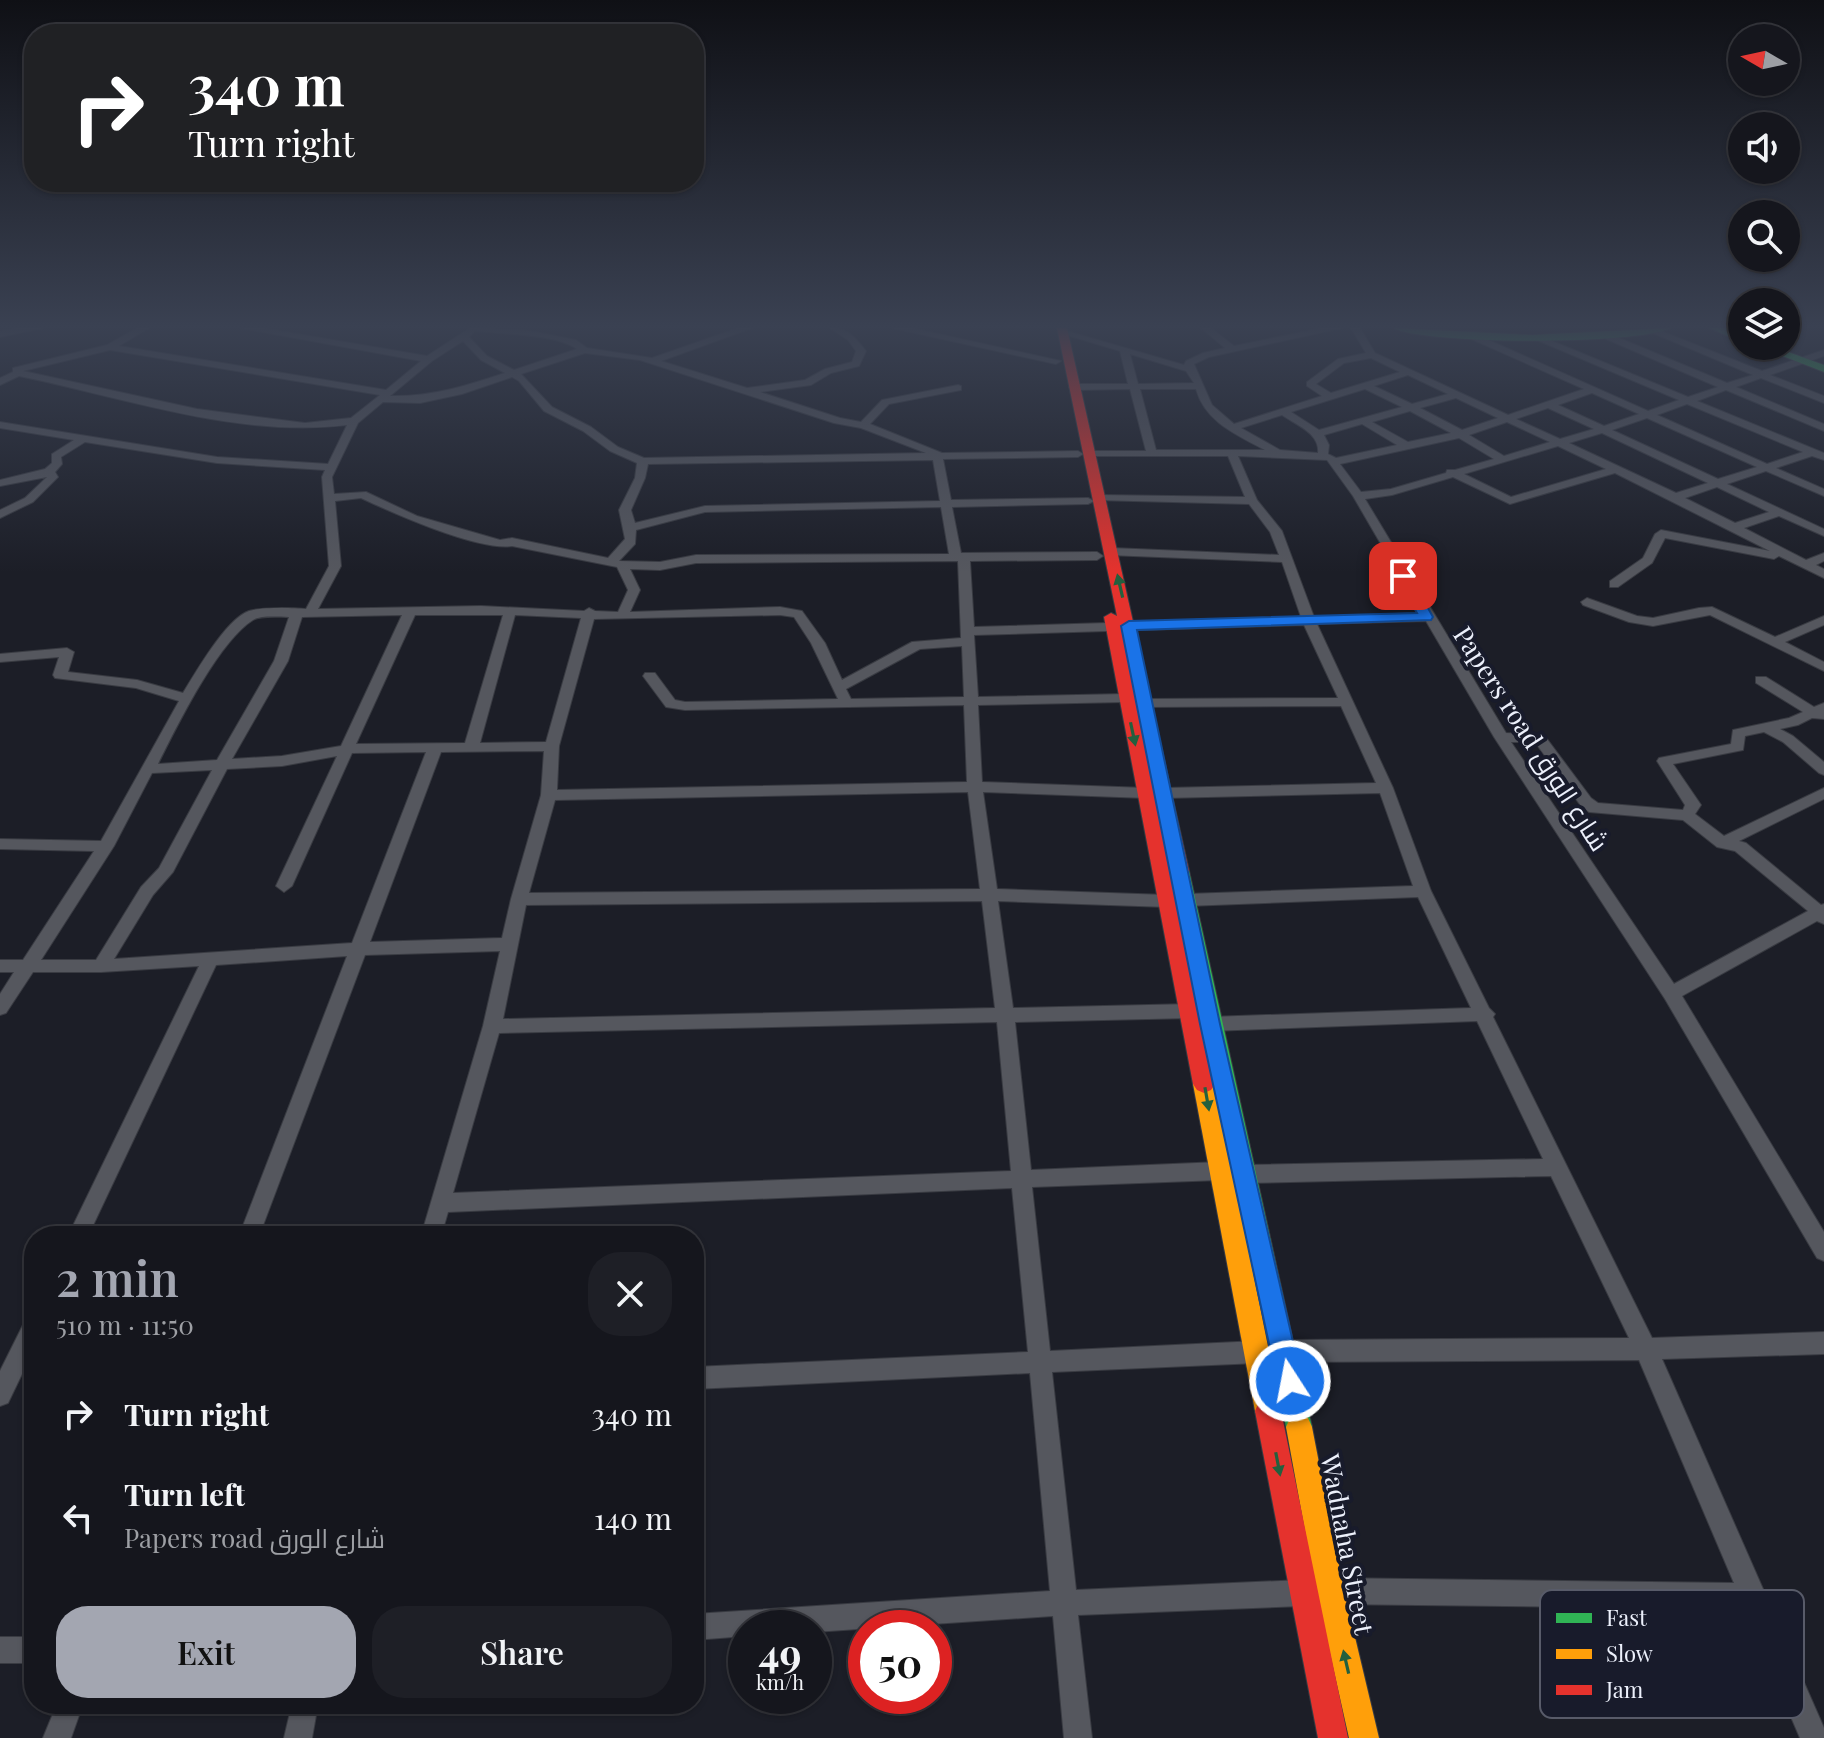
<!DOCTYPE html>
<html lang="en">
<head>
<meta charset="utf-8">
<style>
  :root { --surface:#15161d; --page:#1e1f26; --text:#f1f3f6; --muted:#9d9fa4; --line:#34353b; --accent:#a3a6b1 }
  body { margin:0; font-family:"Playfair Display",Cairo,serif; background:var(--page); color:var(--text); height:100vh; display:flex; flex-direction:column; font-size:30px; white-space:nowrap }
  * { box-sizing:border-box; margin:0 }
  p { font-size:26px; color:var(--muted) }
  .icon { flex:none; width:44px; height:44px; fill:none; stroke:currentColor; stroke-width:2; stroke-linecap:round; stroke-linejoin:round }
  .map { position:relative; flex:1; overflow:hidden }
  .panel { position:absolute; left:24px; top:1226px; width:680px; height:488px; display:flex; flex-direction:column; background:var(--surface); border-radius:32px; box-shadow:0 2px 6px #0004,0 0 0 2px var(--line) }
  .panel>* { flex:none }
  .guide { position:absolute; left:24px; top:24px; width:680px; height:168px; border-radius:32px; box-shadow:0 2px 6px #0004,0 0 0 2px var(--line); background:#202124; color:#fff; overflow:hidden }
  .needle { width:52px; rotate:279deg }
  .controls { position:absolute; left:1728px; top:24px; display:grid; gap:16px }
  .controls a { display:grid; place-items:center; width:72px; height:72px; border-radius:50%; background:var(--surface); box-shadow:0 2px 6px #0004,0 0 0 2px var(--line); font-size:40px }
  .speed { position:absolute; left:728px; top:1610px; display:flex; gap:16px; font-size:40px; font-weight:700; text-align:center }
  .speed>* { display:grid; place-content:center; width:104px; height:104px; border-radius:50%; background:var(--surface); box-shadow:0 2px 6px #0004,0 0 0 2px var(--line); line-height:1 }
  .speed small { font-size:20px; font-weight:400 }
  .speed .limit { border:12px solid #d22; background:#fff; color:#111 }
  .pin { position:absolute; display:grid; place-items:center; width:68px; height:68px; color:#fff; margin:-34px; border-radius:16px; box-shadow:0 4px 12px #0006 }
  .me { position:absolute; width:88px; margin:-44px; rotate:349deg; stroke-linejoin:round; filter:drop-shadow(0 0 6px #0008) }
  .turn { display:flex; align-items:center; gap:28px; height:168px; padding:0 32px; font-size:36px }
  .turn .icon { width:104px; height:104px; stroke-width:2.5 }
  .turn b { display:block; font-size:56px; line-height:68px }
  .round { display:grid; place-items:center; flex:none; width:84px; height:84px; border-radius:32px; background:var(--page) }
  .summary { display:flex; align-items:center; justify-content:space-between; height:136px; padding:0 32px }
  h1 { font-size:48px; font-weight:600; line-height:60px; color:var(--accent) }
  .action { display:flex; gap:16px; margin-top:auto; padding:16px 32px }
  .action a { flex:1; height:92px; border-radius:32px; background:var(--accent); color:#111; font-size:32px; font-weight:600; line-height:92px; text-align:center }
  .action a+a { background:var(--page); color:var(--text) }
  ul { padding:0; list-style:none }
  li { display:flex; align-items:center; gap:24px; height:104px; padding:0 32px }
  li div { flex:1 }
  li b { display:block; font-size:30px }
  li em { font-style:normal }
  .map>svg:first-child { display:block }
</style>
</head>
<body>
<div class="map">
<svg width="1824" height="1738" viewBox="0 0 1824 1738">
  <rect width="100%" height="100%" fill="#1c1e27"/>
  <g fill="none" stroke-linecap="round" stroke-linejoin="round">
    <defs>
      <g id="street">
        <path d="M18,328H43L0,337V331Z"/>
        <path d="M137,328H149L119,346L386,390L421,361L240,328H263L427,356L470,328L531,331L576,340L587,348L652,358L738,328H752L661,361L747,388L805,380L825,369L852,362L856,351L848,340L830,328C848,328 855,337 866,351L859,366L831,373L811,385L760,392L840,418L861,422L882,400L958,385L961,386V390L889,404L870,424L942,453L1078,451L1083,454L1078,457L943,459L951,500L1088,498L1094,501L1088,504L952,507L961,553L1097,552L1103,556L1097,560L970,561L974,627L1301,617L1282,562L1108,555L1106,552L1112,548L1279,555L1270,532L1249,504L1095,500V496L1099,495L1245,497L1228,456H1087L1086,454L1091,451H1146L1130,389L1074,390L1069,387L1074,384H1128L1120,351L1060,333V329L1184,365L1186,361L1203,353L1225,348L1201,328H1211L1234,346L1322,328H1342L1209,357L1194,364L1212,405L1234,424L1322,396L1307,386V382L1338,359L1366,353L1351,328H1360L1375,353L1508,415L1584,389L1469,338V334H1475L1648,411L1679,400L1532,338L1540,336L1688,397L1718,387L1606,339V335H1612L1727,383L1753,375L1648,331L1656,329L1762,371L1824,350V356L1770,375L1824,396V403L1761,378L1736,387L1824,424V431L1726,390L1697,401L1824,453V460L1812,456L1776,468L1824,489V496L1766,471L1727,484L1824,529V536L1779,516L1744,528L1806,560L1824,553V561L1816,565L1824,569V578L1779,556L1774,559L1665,538L1652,563L1618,587H1610V581L1643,558L1655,534L1661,530L1770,551L1615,473L1510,504L1453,477L1392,495L1365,499L1506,733L1544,735L1591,798L1598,803L1683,810L1685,805L1657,761L1659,758L1731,744L1733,730L1789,718L1803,712L1756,683V677H1766L1814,707L1824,703V719L1812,718L1798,725L1780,729L1793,736L1824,762V775L1819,773L1783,742L1764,732L1745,736L1743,750L1673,764L1701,805L1695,814L1724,836L1824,788V799L1739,841L1746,843L1821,905L1824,904V924L1817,921L1682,996L1824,1232V1261L1817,1258L1665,999L1494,737L1426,621L1317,624L1393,788L1431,891L1489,1008L1495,1014L1493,1017L1652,1338L1824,1332V1354L1662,1359L1824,1728V1738H1800L1745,1609L1330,1604L1321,1600L1317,1591L1321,1582L1330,1578L1734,1583L1639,1360L1284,1362L1276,1359L1273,1351L1276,1343L1284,1340L1629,1338L1551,1176L1245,1183L1238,1180L1235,1174L1238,1168L1245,1165L1543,1159L1477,1021L1210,1031L1204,1029L1201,1024L1204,1019L1210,1017L1471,1008L1418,897L1187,906L1179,900L1187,894L1413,886L1380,793L1165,798L1157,793L1165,788L1376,783L1341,706L1146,707L1139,703L1146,699L1338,698L1304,625L974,635L978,697L1125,694L1132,698L1125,702L978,705L982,782L1146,788L1154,793L1146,798L983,792L997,889L1167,895L1175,901L1167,907L998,901L1013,1008L1192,1004L1198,1006L1201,1011L1198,1016L1192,1018L1015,1022L1031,1170L1220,1162L1227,1165L1230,1171L1227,1177L1220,1180L1032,1187L1050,1351L1258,1341L1266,1344L1269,1352L1266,1360L1258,1363L1052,1372L1076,1590L1302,1580L1311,1584L1315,1593L1311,1602L1302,1606L1078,1615L1092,1738H1064L1053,1616L814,1632V1628H746V1636L694,1640V1614L1050,1591L1030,1373L694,1389V1367L1028,1352L1012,1188L448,1212L441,1236H421L483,1026L500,951L365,955L259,1236H239L347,956L216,965L88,1236H68L199,966L101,972H33L6,1013L0,1015V994L14,972H0V960H23L94,851L0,849V839L101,841L179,701L136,688L55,678L53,675L59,657L0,662V654L67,648L74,652L68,672L137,680L183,693C196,672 226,619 249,611C261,607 293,608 306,609L329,566L322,477L325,470L217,463L85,442L61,457L62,464L55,472L58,477L33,502L0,518V510L25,498L47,477L0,486V480L45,469L52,463V454L74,440L0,428V422L217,457L328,464L347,425C237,438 126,398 19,376L0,385V378L13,372V368L107,345ZM475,331C502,334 556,334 577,349L514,370L487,356L469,337ZM463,341L481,360L505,373C466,386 431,397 390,396L432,361ZM110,350L380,395L351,418L305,423L197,409L23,371ZM585,353L640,360L834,423L861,428L926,453L644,458L618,447L591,427L552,407L521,374ZM1130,354L1186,371L1194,383L1138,384ZM1371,358L1400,372L1331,393L1316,384L1344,363ZM1408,375L1448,394L1412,404L1374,386ZM512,377L519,381L544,411L583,431L610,451L637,463L635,478L619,510L625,539L608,558L512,538L500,540L417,516L366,492L334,494L332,477L358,423L383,402L420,403L462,394ZM1140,389H1196C1205,422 1237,435 1265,450H1156ZM1365,389L1402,407L1319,430L1291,412ZM1592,393L1639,414L1604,426L1558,405ZM1456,398L1498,418L1462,430L1420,408ZM1687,404L1803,452L1767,464L1657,415ZM1548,408L1594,429L1560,439L1516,419ZM1410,411L1451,433L1408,442L1372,422ZM1282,415C1296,425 1320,433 1318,453L1280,450L1241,428ZM1647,418L1757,467L1718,479L1612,430ZM1507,422L1550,442L1504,456L1469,435ZM1362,424L1397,445L1336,458L1328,454L1329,445L1324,435ZM1602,433L1708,483L1676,493L1569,443ZM1459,438L1494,459L1455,470H1447L1446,473L1391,489L1361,492L1340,464ZM1558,446L1606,469L1511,497L1464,474ZM1238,456L1327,460L1353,496L1421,613L1314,617L1282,531L1257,500ZM933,460L940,501L705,506L635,523L631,510L645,478L648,464ZM1717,487L1769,512L1735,523L1685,498ZM361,498C393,513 478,551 512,546L617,567L628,590L618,612L595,611L589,608L584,611L481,606L318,609L341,566L335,501ZM941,507L949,554L696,555L660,562L619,561L635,544L636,530L705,512ZM958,561L961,638L912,642L842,680L825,643L802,611L780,607L630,612L640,590L630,569L660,570L696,563ZM402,615L341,746L282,756L232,759L288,661L302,617ZM415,615H503L465,743L356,744ZM515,615L581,618L546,742L480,743ZM780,615L794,617L811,643L838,699L685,702L675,700L655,673H645L643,676L666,707L685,710L964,705L967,782L557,790L559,746L594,619ZM289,617L274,661L217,760L158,764C177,726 218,642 253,620C261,615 278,617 289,617ZM962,646L964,697L851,699L846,689L920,649ZM1511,742H1535L1581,806L1589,812L1683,820L1717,847L1735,851L1808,911L1674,984ZM544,751L541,795L511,899L502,938L370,942L441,752ZM426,752L352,943L114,959L153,895L173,872L227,769L282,766L337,756L276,886L284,892L292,886L352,753ZM212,770L159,868L141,887L96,960H41L114,846L152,773ZM968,792L980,889L529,893L555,800ZM982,901L995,1008L503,1019L526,905ZM997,1022L1011,1171L453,1193L499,1033Z"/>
        <path d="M892,328H912L1061,361L1056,364Z"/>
        <path d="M1587,598L1637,616L1653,618L1699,608L1712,607L1775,637L1824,616V625L1785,642L1824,662V671L1710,615L1653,626L1629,622L1583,605L1581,602Z"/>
        <path d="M34,1316V1349L8,1403L0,1406V1371L26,1319Z"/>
        <rect x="0" y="1637" width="34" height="26"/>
        <path d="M57,1704H83L71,1738H43Z"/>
        <path d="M292,1704H318L312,1738H284Z"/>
      </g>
      <g id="fast">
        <path d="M1393,328L1532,335L1671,328C1638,345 1426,345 1393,328Z"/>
        <path d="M1709,328H1724L1742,335V342Z"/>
        <path d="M1757,346H1772L1824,365V372Z"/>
        <path d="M1180,865L1189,871L1312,1427L1308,1436L1299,1440L1290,1436L1286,1427L1171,871Z"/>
      </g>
      <g id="slow">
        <path d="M1204,1075L1211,1078L1215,1084L1281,1411L1277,1420L1268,1424L1259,1420L1255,1411L1193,1084L1197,1078Z"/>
        <path d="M1299,1414L1308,1418L1312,1427L1344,1591L1379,1738H1349L1316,1591L1286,1427L1290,1418Z"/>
      </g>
      <g id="jam">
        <path d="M1057,328H1067L1189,871L1180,877L1171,871L1149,764L1215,1084L1211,1090L1204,1093L1197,1090L1193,1084L1104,617L1111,613L1117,616Z"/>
        <path d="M1268,1398L1277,1402L1281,1411L1348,1738H1318L1255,1411L1259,1402Z"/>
      </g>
    </defs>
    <!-- street casing -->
    <use href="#street" stroke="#393b42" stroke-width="2"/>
    <!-- fast casing -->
    <use href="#fast" stroke="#393b42" stroke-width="2"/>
    <!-- slow casing -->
    <use href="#slow" stroke="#393b42" stroke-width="2"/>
    <!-- jam casing -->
    <use href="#jam" stroke="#393b42" stroke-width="2"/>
    <!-- street -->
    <use href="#street" fill="#55575e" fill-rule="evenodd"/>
    <!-- fast -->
    <use href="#fast" fill="#30b455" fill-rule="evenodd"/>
    <!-- slow -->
    <use href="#slow" fill="#ff9f0a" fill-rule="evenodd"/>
    <!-- jam -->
    <use href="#jam" fill="#e5322d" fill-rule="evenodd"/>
  </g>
  <!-- one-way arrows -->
  <defs><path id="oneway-solid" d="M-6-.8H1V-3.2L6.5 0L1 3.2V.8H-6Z" transform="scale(2)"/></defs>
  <g fill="#23603e">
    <use href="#oneway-solid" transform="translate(1120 586) rotate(-103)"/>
    <use href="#oneway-solid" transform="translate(1133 734) rotate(78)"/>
    <use href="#oneway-solid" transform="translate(1207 1099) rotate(80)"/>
    <use href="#oneway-solid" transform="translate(1278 1464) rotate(79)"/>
    <use href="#oneway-solid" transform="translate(1346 1662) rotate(-103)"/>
  </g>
  <!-- sky -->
  <linearGradient id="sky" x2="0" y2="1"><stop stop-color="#0f1015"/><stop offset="0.57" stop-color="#3a4152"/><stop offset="1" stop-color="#3a4152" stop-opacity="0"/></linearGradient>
  <rect width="1824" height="572" fill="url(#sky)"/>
  <!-- route -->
  <path fill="#1a73e8" stroke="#114b97" stroke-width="2" d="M1403,572L1410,576L1433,617L1431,620L1137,630L1220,1024L1302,1381L1299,1390L1290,1393L1281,1390L1277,1381L1200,1024L1121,626L1129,621L1417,613L1396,576Z"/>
  <g text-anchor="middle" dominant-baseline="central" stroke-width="8" stroke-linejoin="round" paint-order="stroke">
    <!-- street labels -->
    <g font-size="26" fill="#ecf0fb" stroke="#181b2b">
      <text transform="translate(1532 738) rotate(57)">Papers road شارع الورق</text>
      <text transform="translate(1348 1544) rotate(79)">Wadnaha Street</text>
    </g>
  </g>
  <!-- legend -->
  <rect x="1540" y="1590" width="264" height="128" rx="12" fill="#181b2b" stroke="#585b69" stroke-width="2"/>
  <rect x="1556" y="1613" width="36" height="10" fill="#30b455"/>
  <rect x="1556" y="1649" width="36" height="10" fill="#ff9f0a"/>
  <rect x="1556" y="1685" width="36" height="10" fill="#e5322d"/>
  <g font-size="22" fill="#ecf0fb">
    <text x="1606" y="1626">Fast</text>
    <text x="1606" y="1662">Slow</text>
    <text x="1606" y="1698">Jam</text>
  </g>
</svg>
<div class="controls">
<a><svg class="needle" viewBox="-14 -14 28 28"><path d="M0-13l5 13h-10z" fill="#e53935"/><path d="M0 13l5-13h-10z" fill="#9d9fa4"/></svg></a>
<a><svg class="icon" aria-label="sound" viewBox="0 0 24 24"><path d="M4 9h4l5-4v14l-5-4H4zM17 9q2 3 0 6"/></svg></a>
<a><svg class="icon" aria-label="search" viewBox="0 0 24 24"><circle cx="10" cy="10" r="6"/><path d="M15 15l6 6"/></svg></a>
<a><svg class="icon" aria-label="layers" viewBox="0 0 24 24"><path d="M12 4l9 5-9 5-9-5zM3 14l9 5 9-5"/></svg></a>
</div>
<div class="speed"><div>49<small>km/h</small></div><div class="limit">50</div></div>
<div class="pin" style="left:1403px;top:576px;background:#d93025"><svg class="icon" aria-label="arrive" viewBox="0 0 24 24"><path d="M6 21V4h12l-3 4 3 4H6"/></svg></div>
<svg class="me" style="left:1290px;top:1381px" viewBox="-20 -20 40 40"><circle r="17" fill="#1a73e8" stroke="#fff" stroke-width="3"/><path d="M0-11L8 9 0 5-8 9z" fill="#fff"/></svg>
<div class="guide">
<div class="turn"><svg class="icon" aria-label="right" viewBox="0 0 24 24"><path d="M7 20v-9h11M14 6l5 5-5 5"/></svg><div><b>340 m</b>Turn right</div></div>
</div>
<section class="panel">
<div class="summary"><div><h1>2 min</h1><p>510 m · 11:50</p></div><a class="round"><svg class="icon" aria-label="close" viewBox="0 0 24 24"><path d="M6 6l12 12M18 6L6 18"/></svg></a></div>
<ul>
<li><svg class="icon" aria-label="right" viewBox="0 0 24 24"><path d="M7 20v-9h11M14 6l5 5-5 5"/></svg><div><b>Turn right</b></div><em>340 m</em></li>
<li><svg class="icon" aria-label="left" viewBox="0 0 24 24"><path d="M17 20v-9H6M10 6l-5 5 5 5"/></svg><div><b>Turn left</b><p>Papers road شارع الورق</p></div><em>140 m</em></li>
</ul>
<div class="action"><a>Exit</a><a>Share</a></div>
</section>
</div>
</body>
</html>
